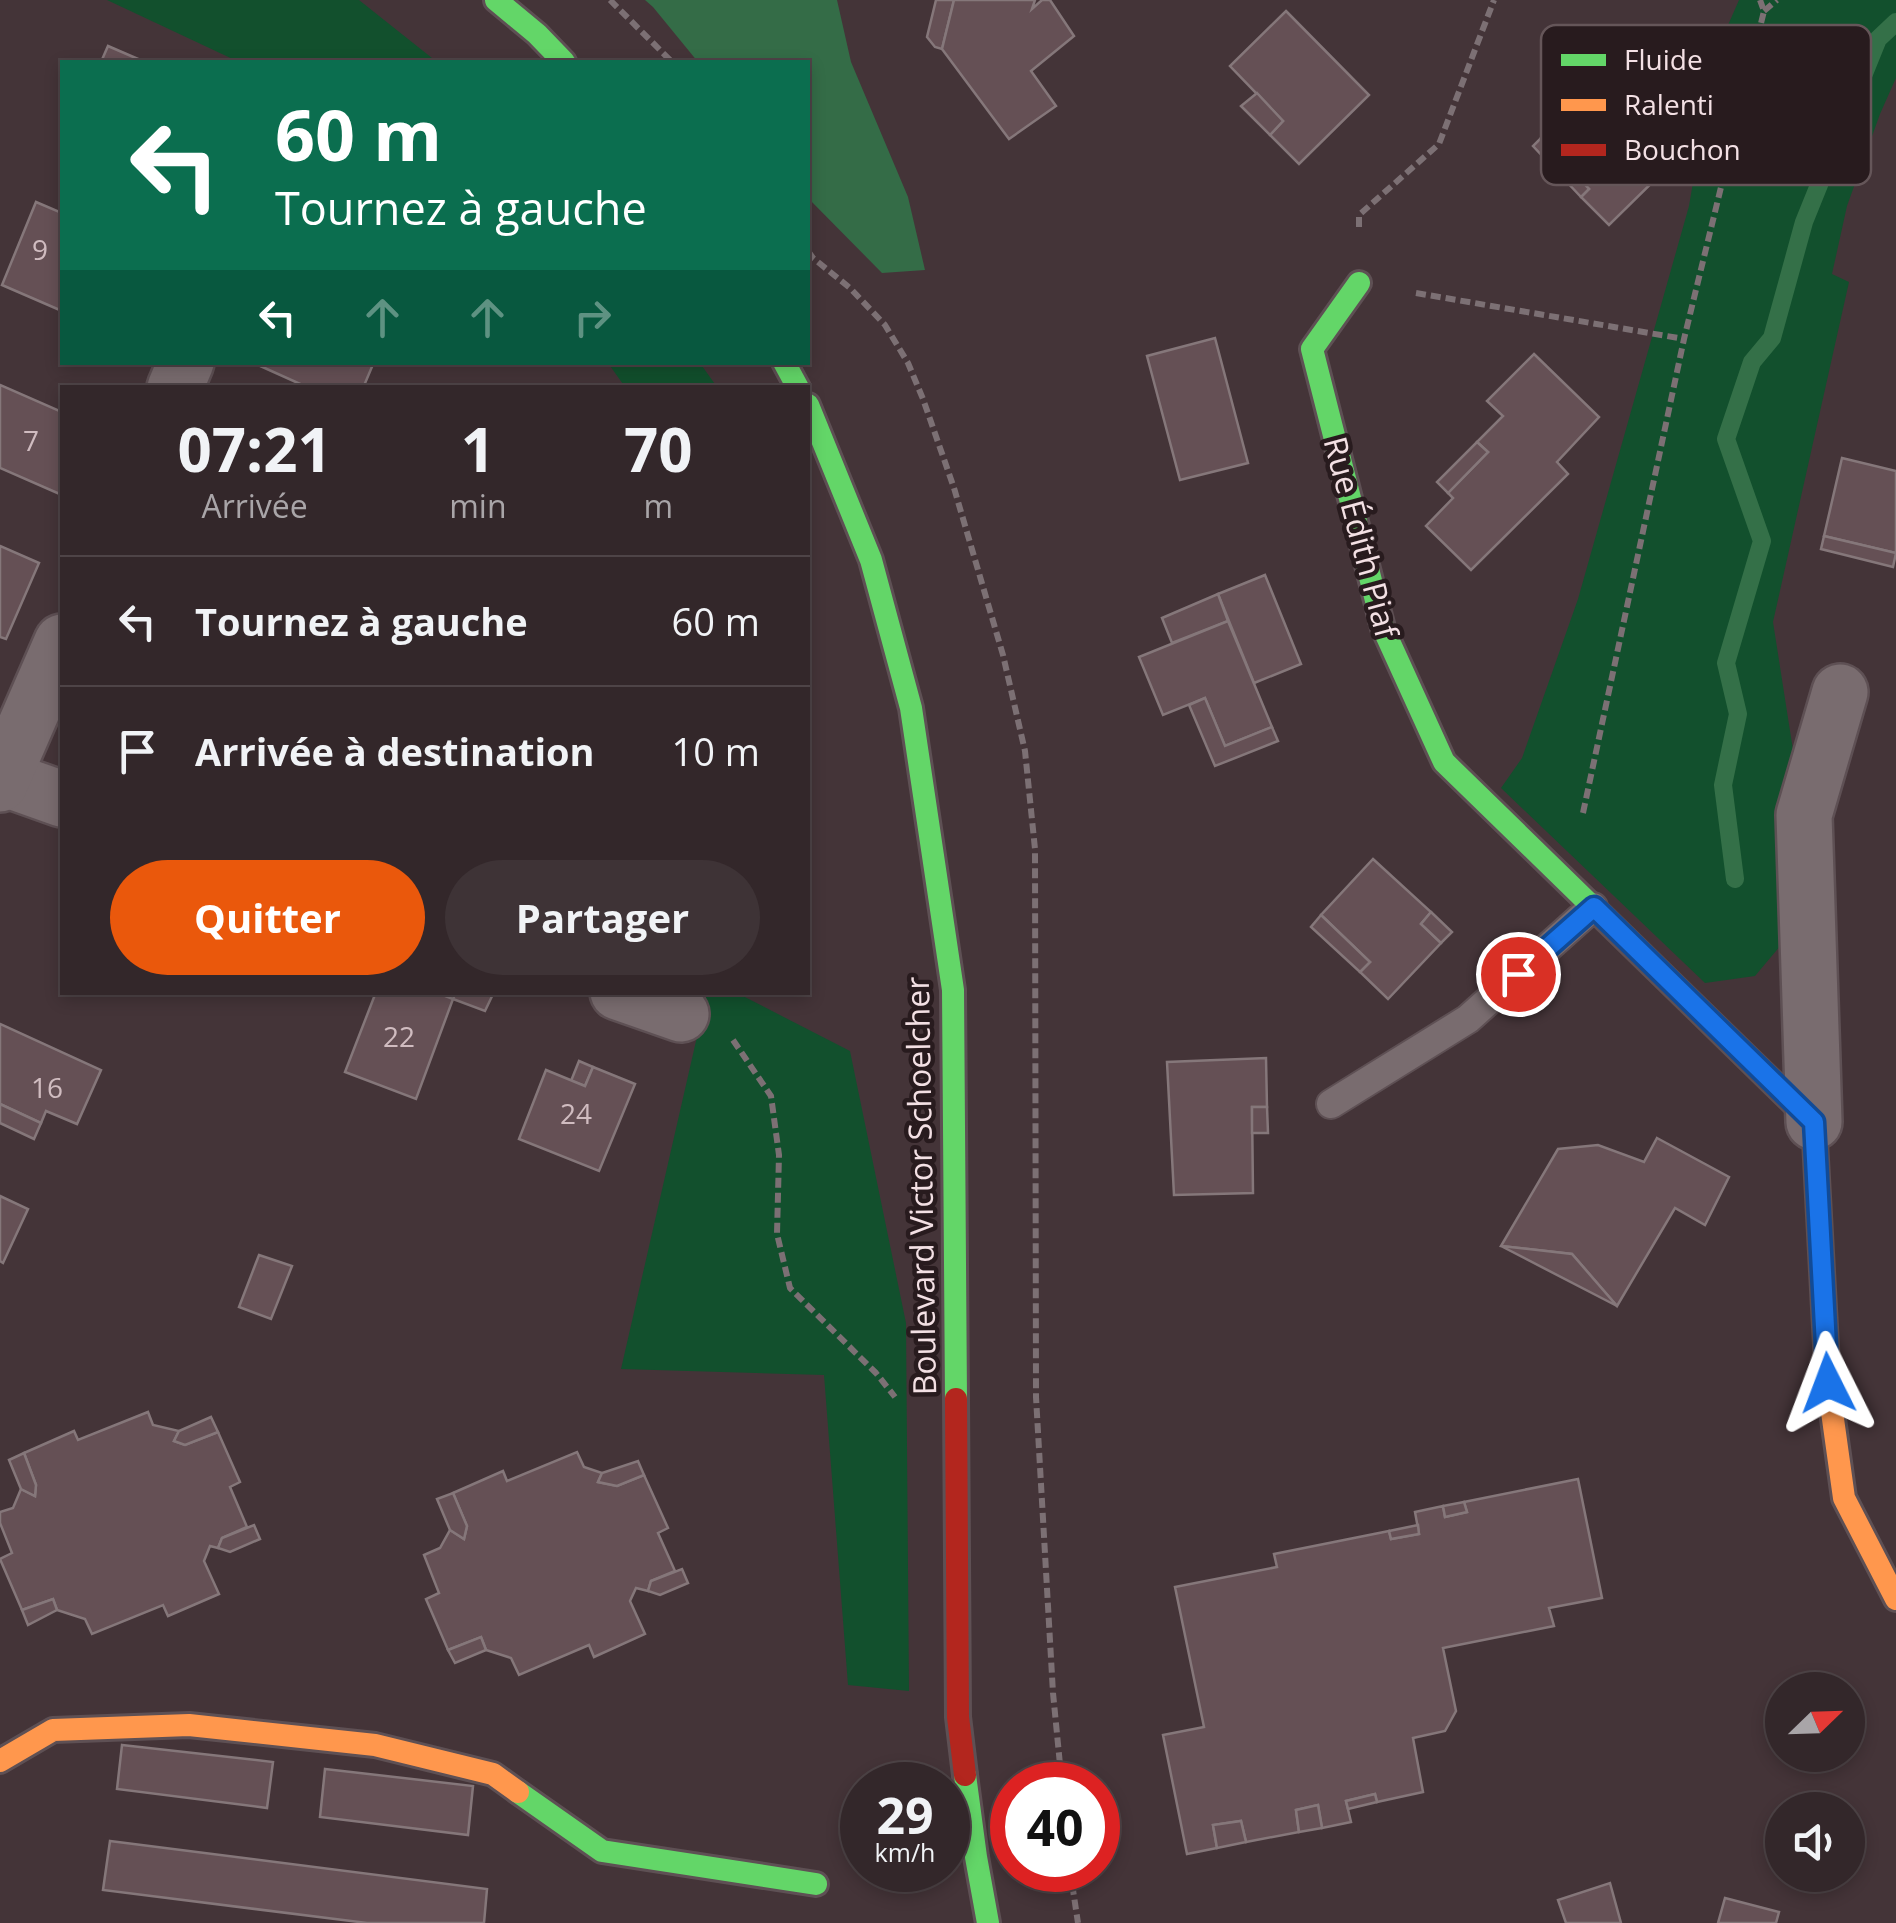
<!DOCTYPE html>
<html lang="fr">
<head>
<meta charset="utf-8">
<style>
  :root { --surface:#33272a; --page:#3e3336; --text:#f1f3f6; --muted:#a9a5a8; --line:#4e4447; --accent:#ea580c }
  body { margin:0; font-family:"Open Sans",sans-serif; background:var(--page); color:var(--text); height:100vh; display:flex; flex-direction:column; font-size:38px; white-space:nowrap }
  * { box-sizing:border-box; margin:0 }
  p { font-size:32px; color:var(--muted) }
  .icon { flex:none; width:55px; height:55px; fill:none; stroke:currentColor; stroke-width:2; stroke-linecap:round; stroke-linejoin:round }
  .map { position:relative; flex:1; overflow:hidden }
  .panel { position:absolute; left:60px; top:385px; width:750px; height:610px; display:flex; flex-direction:column; background:var(--surface); border-radius:0px; box-shadow:0 5px 15px #0003,0 0 0 2px var(--line) }
  .panel>* { flex:none }
  .guide { position:absolute; left:60px; top:60px; width:750px; height:305px; border-radius:0px; box-shadow:0 5px 15px #0003,0 0 0 2px var(--line); background:#0b6e4f; color:#fff; overflow:hidden }
  .needle { width:65px; rotate:67deg }
  .tools { position:absolute; left:1765px; top:1672px; display:grid; gap:20px }
  .tools a { display:grid; place-items:center; width:100px; height:100px; border-radius:50%; background:var(--surface); box-shadow:0 5px 15px #0003,0 0 0 2px var(--line); font-size:50px }
  .speed { position:absolute; left:840px; top:1762px; display:flex; gap:20px; font-size:50px; font-weight:700; text-align:center }
  .speed>* { display:grid; place-content:center; width:130px; height:130px; border-radius:50%; background:var(--surface); box-shadow:0 5px 15px #0003,0 0 0 2px var(--line); line-height:1 }
  .speed small { font-size:25px; font-weight:400 }
  .speed .limit { border:15px solid #d22; background:#fff; color:#111 }
  .pin { position:absolute; display:grid; place-items:center; width:85px; height:85px; color:#fff; margin:-42px; border:5px solid #fff; border-radius:50%; box-shadow:0 2px 10px #0007 }
  .me { position:absolute; width:110px; margin:-55px; rotate:357deg; stroke-linejoin:round; filter:drop-shadow(0 0 8px #0008) }
  .turn { display:flex; align-items:center; gap:35px; height:210px; padding:0 50px; font-size:45px }
  .turn .icon { width:130px; height:130px; stroke-width:2.5 }
  .turn b { display:block; font-size:70px; line-height:85px }
  .lanes { display:flex; align-items:center; height:95px; padding:0 50px; background:#0003; justify-content:center; gap:50px; direction:ltr }
  .lanes .off { opacity:.35 }
  .eta { display:flex; justify-content:space-evenly; align-items:center; height:170px; text-align:center }
  .eta b { font-size:60px; font-weight:700; line-height:70px }
  .action { display:flex; gap:20px; margin-top:auto; padding:20px 50px }
  .action a { flex:1; height:115px; border-radius:60px; background:var(--accent); color:#fff; font-size:40px; font-weight:700; line-height:115px; text-align:center }
  .action a+a { background:var(--page); color:var(--text) }
  ul { padding:0; list-style:none }
  li { display:flex; align-items:center; gap:30px; height:130px; padding:0 50px; border-top:2px solid var(--line) }
  li div { flex:1 }
  li b { display:block; font-size:38px }
  li em { font-style:normal }
  .map>svg:first-child { display:block }
</style>
</head>
<body>
<div class="map">
<svg width="1896" height="1923" viewBox="0 0 1896 1923">
  <rect width="100%" height="100%" fill="#443438"/>
  <!-- green -->
  <g fill="#12502d">
    <path d="M107,0H359L437,62H239Z"/>
    <path d="M1739,0H1896V78L1880,114L1847,206L1832,274L1849,282L1773,622L1793,750L1792,875L1786,939L1755,976L1705,983L1501,788L1522,758L1578,599L1689,206L1714,57Z"/>
    <path d="M608,363H700L717,387H625Z"/>
    <path d="M707,993H737L850,1051L906,1323L909,1691L848,1685L824,1375L621,1369Z"/>
  </g>
  <!-- forest -->
  <path fill="#346c47" d="M645,0H837L851,62L908,197L925,270L882,273L808,198V62H698L653,7Z"/>
  <g fill="none" stroke-linecap="round" stroke-linejoin="round">
    <!-- stream -->
    <path stroke="#347048" stroke-width="18" d="M1735,879L1723,785L1738,714L1726,663L1762,541L1726,439L1752,362L1772,338L1804,222L1878,39L1896,22"/>
  </g>
  <!-- building -->
  <g fill="#655055" stroke="#85777a" stroke-width="2.5">
    <path d="M936,0H954L942,49L935,47L927,37Z"/>
    <path d="M954,0H1035L1032,9L1042,0H1050L1074,36L1031,71L1056,106L1009,139L942,49Z"/>
    <path d="M1286,11L1369,95L1299,164L1270,135L1283,121L1230,66Z"/>
    <path d="M108,46L145,62H101Z"/>
    <path d="M1594,89L1669,166L1609,225L1581,197L1589,189L1541,138Z"/>
    <path d="M1257,93L1283,121L1270,135L1241,106Z"/>
    <path d="M1541,138L1589,189L1581,197L1533,146Z"/>
    <path d="M36,202L62,213V311L2,285Z"/>
    <path d="M1215,338L1248,463L1180,480L1147,356Z"/>
    <path d="M1534,354L1599,417L1557,462L1568,474L1471,570L1426,526L1453,498L1448,493L1488,452L1477,442L1503,416L1487,401Z"/>
    <path d="M259,362H374L363,388H309L258,365Z"/>
    <path d="M0,385L62,412V495L0,468Z"/>
    <path d="M1477,442L1488,452L1448,493L1437,482Z"/>
    <path d="M1842,458L1896,471V553L1824,536Z"/>
    <path d="M1824,536L1896,553L1893,567L1821,549Z"/>
    <path d="M0,546L39,563L6,639L0,637Z"/>
    <path d="M1265,575L1301,664L1254,683L1218,594Z"/>
    <path d="M1218,594L1228,621L1172,643L1162,618Z"/>
    <path d="M1228,621L1272,727L1225,746L1205,698L1163,715L1139,657Z"/>
    <path d="M1205,698L1225,746L1272,727L1278,741L1215,766L1189,705Z"/>
    <path d="M1373,859L1431,912L1421,924L1441,943L1388,999L1360,972L1370,962L1321,915Z"/>
    <path d="M1431,912L1452,932L1441,943L1421,924Z"/>
    <path d="M1321,915L1370,962L1360,972L1311,927Z"/>
    <path d="M376,992H435L453,999L416,1099L345,1072Z"/>
    <path d="M456,992H494L485,1011L453,999Z"/>
    <path d="M0,1024L101,1070L77,1124L46,1111L41,1123L0,1104Z"/>
    <path d="M1266,1058L1267,1107H1252L1253,1193L1174,1195L1167,1062Z"/>
    <path d="M579,1061L593,1067L585,1086L571,1081Z"/>
    <path d="M593,1067L635,1084L599,1171L519,1139L546,1070L585,1086Z"/>
    <path d="M0,1104L41,1123L34,1139L0,1123Z"/>
    <path d="M1252,1107H1267L1268,1133H1252Z"/>
    <path d="M1657,1138L1729,1177L1705,1225L1675,1208L1617,1306L1572,1254L1501,1246L1558,1149L1598,1145L1644,1162Z"/>
    <path d="M0,1196L28,1209L3,1263L0,1261Z"/>
    <path d="M1501,1246L1572,1254L1617,1306Z"/>
    <path d="M259,1255L292,1266L271,1319L239,1307Z"/>
    <path d="M148,1412L153,1425L179,1431L174,1441L185,1445L218,1432L240,1482L230,1487L247,1527L222,1538L218,1548L210,1546L204,1561L219,1594L168,1616L163,1605L92,1634L85,1619L57,1610L53,1599L22,1610L0,1559L12,1553L0,1523V1512L13,1508L21,1489L35,1496L36,1485L24,1453L74,1431L78,1440Z"/>
    <path d="M211,1417L218,1432L185,1445L174,1441L179,1431Z"/>
    <path d="M577,1452L584,1467L602,1473L598,1482L617,1486L644,1475L668,1528L658,1533L675,1571L651,1581L648,1591L636,1588L630,1601L645,1634L594,1657L589,1645L519,1675L511,1658L486,1650L481,1637L448,1650L426,1599L439,1593L424,1555L440,1548L450,1530L464,1539L467,1526L453,1493L503,1471L507,1481Z"/>
    <path d="M24,1453L36,1485L35,1496L21,1489L9,1460Z"/>
    <path d="M638,1461L644,1475L617,1486L598,1482L602,1473Z"/>
    <path d="M1578,1479L1602,1598L1549,1608L1554,1626L1443,1648L1456,1711L1445,1731L1413,1738L1423,1792L1377,1802L1375,1794L1346,1801L1351,1822L1322,1828L1318,1805L1296,1810L1299,1832L1246,1842L1241,1821L1213,1825L1217,1848L1187,1854L1163,1735L1204,1727L1175,1587L1277,1567L1274,1554L1389,1531L1391,1539L1419,1534L1415,1512L1443,1506L1445,1517L1467,1512L1464,1502Z"/>
    <path d="M453,1493L467,1526L464,1539L450,1530L437,1499Z"/>
    <path d="M1464,1502L1467,1512L1445,1517L1443,1506Z"/>
    <path d="M254,1525L260,1539L230,1552L218,1548L222,1538Z"/>
    <path d="M1418,1525L1419,1534L1391,1539L1389,1531Z"/>
    <path d="M682,1569L688,1583L660,1595L648,1591L651,1581Z"/>
    <path d="M53,1599L57,1610L28,1625L22,1610Z"/>
    <path d="M481,1637L486,1650L455,1663L448,1650Z"/>
    <path d="M122,1745L273,1762L267,1808L117,1789Z"/>
    <path d="M325,1769L473,1786L468,1835L320,1817Z"/>
    <path d="M1375,1794L1377,1802L1348,1809L1346,1801Z"/>
    <path d="M1318,1805L1322,1828L1299,1832L1296,1810Z"/>
    <path d="M1241,1821L1246,1842L1217,1848L1213,1825Z"/>
    <path d="M110,1841L487,1889L484,1923H367L103,1890Z"/>
    <path d="M1610,1883L1621,1923H1566L1558,1900Z"/>
    <path d="M1725,1898L1779,1912L1776,1923H1718Z"/>
  </g>
  <g fill="none" stroke-linecap="round" stroke-linejoin="round">
    <defs>
      <path id="lane" d="M1331,1104L1468,1019L1593,907"/>
      <g id="street">
        <path d="M175,388L186,362"/>
        <path d="M0,777L62,799"/>
        <path d="M0,784L62,642"/>
        <path d="M618,992L681,1014"/>
        <path d="M1814,1122L1804,815L1840,692"/>
      </g>
      <g id="fast">
        <path d="M496,0L537,34L564,62"/>
        <path d="M1359,283L1312,349L1383,628L1444,762L1804,1113"/>
        <path d="M784,362L798,388"/>
        <path d="M808,405L871,560L911,708L953,990L956,1399"/>
        <path d="M965,1775L976,1857L988,1923"/>
        <path d="M518,1792L602,1851L816,1884"/>
      </g>
      <g id="slow">
        <path d="M1804,1113L1814,1122L1828,1383L1844,1498L1896,1599"/>
        <path d="M0,1761L53,1730L189,1725L375,1745L493,1774L518,1792"/>
      </g>
      <path id="jam" d="M956,1399L958,1717L965,1775"/>
    </defs>
    <!-- lane casing -->
    <use href="#lane" stroke="#5e5054" stroke-width="32"/>
    <!-- street casing -->
    <use href="#street" stroke="#5e5054" stroke-width="60"/>
    <!-- fast casing -->
    <use href="#fast" stroke="#5e5054" stroke-width="28"/>
    <!-- slow casing -->
    <use href="#slow" stroke="#5e5054" stroke-width="28"/>
    <!-- jam casing -->
    <use href="#jam" stroke="#5e5054" stroke-width="28"/>
    <!-- path -->
    <g stroke="#7c7074" stroke-width="6" stroke-dasharray="10 5" stroke-linecap="butt">
      <path d="M610,0L672,62"/>
      <path d="M1764,11L1777,0"/>
      <path d="M1359,227V215L1439,144L1494,0"/>
      <path d="M808,251L813,258L850,288L885,325L908,363L923,399L954,488L1003,655L1025,751L1035,849L1036,1397L1053,1693L1062,1785"/>
      <path d="M1416,293L1684,339"/>
      <path d="M1583,813L1684,339L1764,11L1760,0"/>
      <path d="M733,1040L771,1096L779,1155L777,1234L790,1288L876,1373L895,1397"/>
      <path d="M1070,1870L1078,1923"/>
    </g>
    <!-- lane -->
    <use href="#lane" stroke="#796c6f" stroke-width="28"/>
    <!-- street -->
    <use href="#street" stroke="#796c6f" stroke-width="55"/>
    <!-- fast -->
    <use href="#fast" stroke="#63d668" stroke-width="22"/>
    <!-- slow -->
    <use href="#slow" stroke="#ff974d" stroke-width="22"/>
    <!-- jam -->
    <use href="#jam" stroke="#b3261e" stroke-width="22"/>
  </g>
  <g fill="none" stroke-linecap="round" stroke-linejoin="round">
    <defs>
      <path id="route" d="M1518,974L1594,907L1814,1122L1828,1383"/>
    </defs>
    <!-- route casing -->
    <use href="#route" stroke="#114b97" stroke-width="25"/>
    <!-- route -->
    <use href="#route" stroke="#1a73e8" stroke-width="18"/>
  </g>
  <g text-anchor="middle" dominant-baseline="central" stroke-width="9" stroke-linejoin="round" paint-order="stroke">
    <!-- number labels -->
    <g font-size="28" fill="#d0bcc0">
      <text x="40" y="249">9</text>
      <text x="31" y="440">7</text>
      <text x="399" y="1036">22</text>
      <text x="47" y="1087">16</text>
      <text x="576" y="1113">24</text>
    </g>
    <!-- street labels -->
    <g font-size="32" fill="#f3e0e4" stroke="#281b1e">
      <text transform="translate(1362 537) rotate(75)">Rue Édith Piaf</text>
      <text transform="translate(920 1186) rotate(-91)">Boulevard Victor Schoelcher</text>
    </g>
  </g>
  <!-- legend -->
  <rect x="1541" y="25" width="330" height="160" rx="15" fill="#281b1e" stroke="#655659" stroke-width="2.5"/>
  <rect x="1561" y="54" width="45" height="12" fill="#63d668"/>
  <rect x="1561" y="99" width="45" height="12" fill="#ff974d"/>
  <rect x="1561" y="144" width="45" height="12" fill="#b3261e"/>
  <g font-size="28" fill="#f3e0e4">
    <text x="1624" y="70">Fluide</text>
    <text x="1624" y="115">Ralenti</text>
    <text x="1624" y="160">Bouchon</text>
  </g>
</svg>
<div class="tools">
<a><svg class="needle" viewBox="-14 -14 28 28"><path d="M0-13l5 13h-10z" fill="#e53935"/><path d="M0 13l5-13h-10z" fill="#a9a5a8"/></svg></a>
<a><svg class="icon" aria-label="sound" viewBox="0 0 24 24"><path d="M4 9h4l5-4v14l-5-4H4zM17 9q2 3 0 6"/></svg></a>
</div>
<div class="speed"><div>29<small>km/h</small></div><div class="limit">40</div></div>
<div class="pin" style="left:1518px;top:974px;background:#d93025"><svg class="icon" aria-label="arrive" viewBox="0 0 24 24"><path d="M6 21V4h12l-3 4 3 4H6"/></svg></div>
<svg class="me" style="left:1828px;top:1383px" viewBox="-20 -20 40 40"><path d="M0-17L14 15 0 8-14 15z" fill="#1a73e8" stroke="#fff" stroke-width="4"/></svg>
<div class="guide">
<div class="turn"><svg class="icon" aria-label="left" viewBox="0 0 24 24"><path d="M17 20v-9H6M10 6l-5 5 5 5"/></svg><div><b>60 m</b>Tournez à gauche</div></div>
<div class="lanes"><svg class="icon" aria-label="left" viewBox="0 0 24 24"><path d="M17 20v-9H6M10 6l-5 5 5 5"/></svg><svg class="icon off" aria-label="ahead" viewBox="0 0 24 24"><path d="M12 20V5M6 11l6-6 6 6"/></svg><svg class="icon off" aria-label="ahead" viewBox="0 0 24 24"><path d="M12 20V5M6 11l6-6 6 6"/></svg><svg class="icon off" aria-label="right" viewBox="0 0 24 24"><path d="M7 20v-9h11M14 6l5 5-5 5"/></svg></div>
</div>
<section class="panel">
<div class="eta">
<div><b>07:21</b><p>Arrivée</p></div>
<div><b>1</b><p>min</p></div>
<div><b>70</b><p>m</p></div>
</div>
<ul>
<li><svg class="icon" aria-label="left" viewBox="0 0 24 24"><path d="M17 20v-9H6M10 6l-5 5 5 5"/></svg><div><b>Tournez à gauche</b></div><em>60 m</em></li>
<li><svg class="icon" aria-label="arrive" viewBox="0 0 24 24"><path d="M6 21V4h12l-3 4 3 4H6"/></svg><div><b>Arrivée à destination</b></div><em>10 m</em></li>
</ul>
<div class="action"><a>Quitter</a><a>Partager</a></div>
</section>
</div>
</body>
</html>
